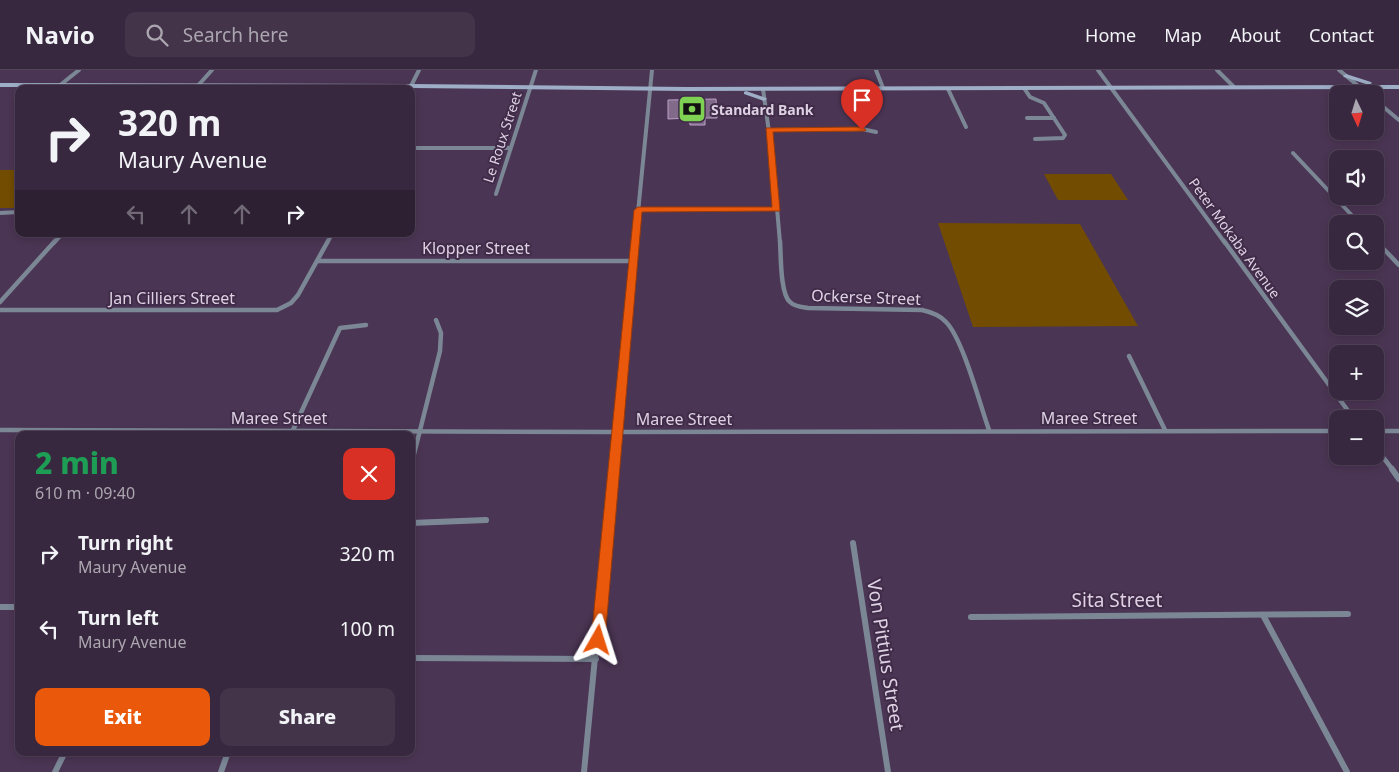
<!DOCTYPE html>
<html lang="en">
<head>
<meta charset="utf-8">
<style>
  :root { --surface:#38283f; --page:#43344a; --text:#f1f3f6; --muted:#aba6b0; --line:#524459; --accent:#ea580c }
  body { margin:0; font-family:"Noto Sans",sans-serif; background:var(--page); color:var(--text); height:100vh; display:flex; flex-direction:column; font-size:19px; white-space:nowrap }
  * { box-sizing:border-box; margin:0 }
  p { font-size:16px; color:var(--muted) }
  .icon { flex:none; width:28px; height:28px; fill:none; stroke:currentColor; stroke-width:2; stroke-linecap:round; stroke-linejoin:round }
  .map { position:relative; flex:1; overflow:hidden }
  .side { position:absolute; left:15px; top:361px; width:400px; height:325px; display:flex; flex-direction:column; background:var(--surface); border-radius:10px; box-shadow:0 2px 8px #0003,0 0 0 1px var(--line) }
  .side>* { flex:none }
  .top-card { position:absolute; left:15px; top:15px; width:400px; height:152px; border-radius:10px; box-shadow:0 2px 8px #0003,0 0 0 1px var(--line); background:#38283f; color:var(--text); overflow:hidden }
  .needle { width:32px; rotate:176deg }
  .tools { position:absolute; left:1329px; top:15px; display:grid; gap:10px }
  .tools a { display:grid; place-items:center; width:55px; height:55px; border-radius:10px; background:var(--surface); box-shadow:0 2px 8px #0003,0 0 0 1px var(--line); font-size:25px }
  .pin { position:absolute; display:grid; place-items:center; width:42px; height:42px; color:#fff; margin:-51px -21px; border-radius:50% 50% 50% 0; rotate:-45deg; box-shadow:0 0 5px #0007 }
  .pin .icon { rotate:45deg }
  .me { position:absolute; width:55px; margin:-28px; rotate:6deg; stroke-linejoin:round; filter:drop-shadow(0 0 4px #0008) }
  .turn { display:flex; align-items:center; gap:18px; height:105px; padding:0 20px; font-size:22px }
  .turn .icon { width:65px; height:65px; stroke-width:2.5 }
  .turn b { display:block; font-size:35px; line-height:42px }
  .lanes { display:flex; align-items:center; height:48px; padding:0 20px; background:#0003; justify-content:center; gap:25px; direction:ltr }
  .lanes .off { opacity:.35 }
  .round { display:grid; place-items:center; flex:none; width:52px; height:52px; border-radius:10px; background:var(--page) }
  .headline { display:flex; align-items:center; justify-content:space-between; height:85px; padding:0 20px }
  h1 { font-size:30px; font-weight:800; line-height:38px; color:#1e9e55 }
  .action { display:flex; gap:10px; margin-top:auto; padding:10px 20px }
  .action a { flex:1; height:58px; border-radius:10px; background:var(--accent); color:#fff; font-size:20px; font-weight:800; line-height:58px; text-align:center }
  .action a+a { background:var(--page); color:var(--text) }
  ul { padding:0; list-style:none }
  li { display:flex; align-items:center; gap:15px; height:75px; padding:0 20px }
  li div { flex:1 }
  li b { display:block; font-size:19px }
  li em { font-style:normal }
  header { display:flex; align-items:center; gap:30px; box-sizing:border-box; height:70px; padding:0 25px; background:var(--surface); border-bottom:1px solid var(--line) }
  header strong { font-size:24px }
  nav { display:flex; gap:28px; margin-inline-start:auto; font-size:18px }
  .search { width:350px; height:45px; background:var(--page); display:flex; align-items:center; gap:12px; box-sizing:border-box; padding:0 18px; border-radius:10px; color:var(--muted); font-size:19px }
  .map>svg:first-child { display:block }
</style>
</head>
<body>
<header>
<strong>Navio</strong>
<div class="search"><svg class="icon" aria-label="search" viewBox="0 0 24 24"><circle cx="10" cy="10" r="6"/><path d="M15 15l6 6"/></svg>Search here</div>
<nav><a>Home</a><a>Map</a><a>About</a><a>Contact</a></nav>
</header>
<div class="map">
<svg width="1399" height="702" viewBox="0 0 1399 702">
  <rect width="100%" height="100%" fill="#4b3554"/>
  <!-- green -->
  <g fill="#724c01">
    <rect x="0" y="100" width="19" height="38"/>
    <path d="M1044,104H1111L1128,130H1058Z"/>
    <path d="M938,153L1080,154L1138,256L973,257Z"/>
  </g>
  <!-- building -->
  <path fill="#826a8b" stroke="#baa1c4" d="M716,29L717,48H705V55H690L689,48L668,49V30Z"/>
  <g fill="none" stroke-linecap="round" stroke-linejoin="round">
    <!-- street-far2 -->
    <g stroke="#7c8796" stroke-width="4">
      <path d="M876,0L883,18"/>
      <path d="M1098,0L1225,173"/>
      <path d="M1217,0L1234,17"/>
      <path d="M1339,0L1368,24"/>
      <path d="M59,16L79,0"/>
      <path d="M411,16L419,0"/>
      <path d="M1024,18L1030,27L1044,33L1065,65L1063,68L1035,69"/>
      <path d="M195,19L212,0"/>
      <path d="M763,19L773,91L780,173"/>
      <path d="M948,19L966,57"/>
      <path d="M1375,30L1399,50"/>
      <path d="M1027,48H1054"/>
      <path d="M769,60L862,59L876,62"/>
      <path d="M411,78H510"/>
      <path d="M1293,83L1360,154"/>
      <path d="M496,124L536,0"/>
      <path d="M638,140L777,139"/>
      <path d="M0,143L19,142"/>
      <path d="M1375,170L1377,173"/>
      <path d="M54,173L62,164"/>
      <path d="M327,173L332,164"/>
      <path d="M635,173L652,0"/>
    </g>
    <!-- street-far1 -->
    <g stroke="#7c8796" stroke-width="4.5">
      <path d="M780,171C781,184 780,224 790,232C795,237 802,237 808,238L922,240C931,242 940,245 946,252C963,269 980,335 989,360"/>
      <path d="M1224,171L1354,349"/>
      <path d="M1376,171L1399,195"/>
      <path d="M318,191H634"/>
      <path d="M0,232L55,171"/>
      <path d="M0,240H277L291,233L298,225L328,171"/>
      <path d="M1129,286L1165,360"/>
      <path d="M0,360L619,362L1338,361"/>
      <path d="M293,360L340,258L366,255"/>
      <path d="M1375,361H1399"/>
      <path d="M1375,377L1393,400"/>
      <path d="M411,396L440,281L441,263L436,250"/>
      <path d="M613,400L635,171"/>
    </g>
    <!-- street -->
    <g stroke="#7c8796" stroke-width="6">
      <path d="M1392,399L1399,409"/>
      <path d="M411,453L486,450"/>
      <path d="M853,473L888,702"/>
      <path d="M0,537H19"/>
      <path d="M1263,545L1347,702"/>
      <path d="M971,547L1348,544"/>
      <path d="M411,588L596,589"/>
      <path d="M55,702L65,682"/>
      <path d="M221,702L228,682"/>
      <path d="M584,702L613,399"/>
    </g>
    <!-- secondary -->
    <g fill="#9daec6" fill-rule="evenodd">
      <path d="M1346,4L1371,12L1372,13L1369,15L1344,7L1343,6Z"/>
      <path d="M0,13L411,14L687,17L1399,15V19L687,21L411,18L0,17Z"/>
      <path d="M746,21L766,28L767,29L764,31L744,24V22Z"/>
    </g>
  </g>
  <!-- route -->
  <path fill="#ea580c" stroke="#983908" d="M862,57L866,60L865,61L773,62L780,141L642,142L605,570L603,574L598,576L593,574L591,570L634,140L638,137H772L766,58Z"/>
  <!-- icons -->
  <defs>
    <symbol id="bank-square" viewBox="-11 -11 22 22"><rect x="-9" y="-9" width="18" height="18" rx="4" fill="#7ed153" stroke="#402b49"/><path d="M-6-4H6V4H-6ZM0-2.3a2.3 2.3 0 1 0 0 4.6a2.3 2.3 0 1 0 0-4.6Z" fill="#111"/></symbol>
  </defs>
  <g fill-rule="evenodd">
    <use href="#bank-square" x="676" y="23" width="32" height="32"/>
  </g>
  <g text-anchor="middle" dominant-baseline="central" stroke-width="4" stroke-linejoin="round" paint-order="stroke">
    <!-- far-poi labels -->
    <g font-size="14" font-weight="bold" fill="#ded1e3" stroke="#402b49" text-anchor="start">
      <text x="711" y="39">Standard Bank</text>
    </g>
    <!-- far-street labels -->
    <g font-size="14" fill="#ded1e3" stroke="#402b49">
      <text transform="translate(502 67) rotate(-72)">Le Roux Street</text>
      <text transform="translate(1235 168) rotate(54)">Peter Mokaba Avenue</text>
    </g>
    <!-- street labels -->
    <g font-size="16" fill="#ded1e3" stroke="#402b49">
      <text x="476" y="178">Klopper Street</text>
      <text transform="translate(866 227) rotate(2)">Ockerse Street</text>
      <text x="172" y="228">Jan Cilliers Street</text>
      <text x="279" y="348">Maree Street</text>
      <text x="1089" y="348">Maree Street</text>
      <text x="684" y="349">Maree Street</text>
    </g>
    <!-- near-street labels -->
    <g font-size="19" fill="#ded1e3" stroke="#402b49">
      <text x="1117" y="530">Sita Street</text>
      <text transform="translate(886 585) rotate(81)">Von Pittius Street</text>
    </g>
  </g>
</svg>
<div class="tools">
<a><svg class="needle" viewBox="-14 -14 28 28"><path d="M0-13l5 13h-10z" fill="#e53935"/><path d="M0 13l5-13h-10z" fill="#aba6b0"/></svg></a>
<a><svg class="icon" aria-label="sound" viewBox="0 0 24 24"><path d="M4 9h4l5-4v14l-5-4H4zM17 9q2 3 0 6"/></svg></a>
<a><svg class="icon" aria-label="search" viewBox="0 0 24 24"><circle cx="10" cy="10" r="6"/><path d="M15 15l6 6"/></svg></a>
<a><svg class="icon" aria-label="layers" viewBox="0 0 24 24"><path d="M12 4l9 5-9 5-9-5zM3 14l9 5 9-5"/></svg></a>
<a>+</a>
<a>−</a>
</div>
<div class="pin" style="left:862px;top:60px;background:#d93025"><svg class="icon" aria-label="arrive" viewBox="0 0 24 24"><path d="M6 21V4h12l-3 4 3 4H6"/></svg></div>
<svg class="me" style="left:598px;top:570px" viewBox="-20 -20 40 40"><path d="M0-17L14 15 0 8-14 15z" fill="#ea580c" stroke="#fff" stroke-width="4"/></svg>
<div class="top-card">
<div class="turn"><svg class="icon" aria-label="right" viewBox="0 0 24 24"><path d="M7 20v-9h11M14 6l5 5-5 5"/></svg><div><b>320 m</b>Maury Avenue</div></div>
<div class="lanes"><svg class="icon off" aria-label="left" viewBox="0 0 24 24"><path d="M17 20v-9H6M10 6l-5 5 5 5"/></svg><svg class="icon off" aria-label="ahead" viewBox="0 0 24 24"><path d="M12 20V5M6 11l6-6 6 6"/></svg><svg class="icon off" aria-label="ahead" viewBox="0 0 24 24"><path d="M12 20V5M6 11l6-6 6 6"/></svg><svg class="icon" aria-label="right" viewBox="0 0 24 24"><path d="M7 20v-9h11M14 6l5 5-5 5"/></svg></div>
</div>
<section class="side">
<div class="headline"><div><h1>2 min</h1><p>610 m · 09:40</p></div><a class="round" style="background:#d93025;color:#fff"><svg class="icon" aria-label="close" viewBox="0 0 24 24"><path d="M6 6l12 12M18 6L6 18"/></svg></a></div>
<ul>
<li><svg class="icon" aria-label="right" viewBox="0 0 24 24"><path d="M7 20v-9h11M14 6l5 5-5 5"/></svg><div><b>Turn right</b><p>Maury Avenue</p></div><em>320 m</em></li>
<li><svg class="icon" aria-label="left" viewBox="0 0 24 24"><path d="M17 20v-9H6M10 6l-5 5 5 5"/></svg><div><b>Turn left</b><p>Maury Avenue</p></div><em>100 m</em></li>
</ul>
<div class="action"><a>Exit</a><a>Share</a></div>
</section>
</div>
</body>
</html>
